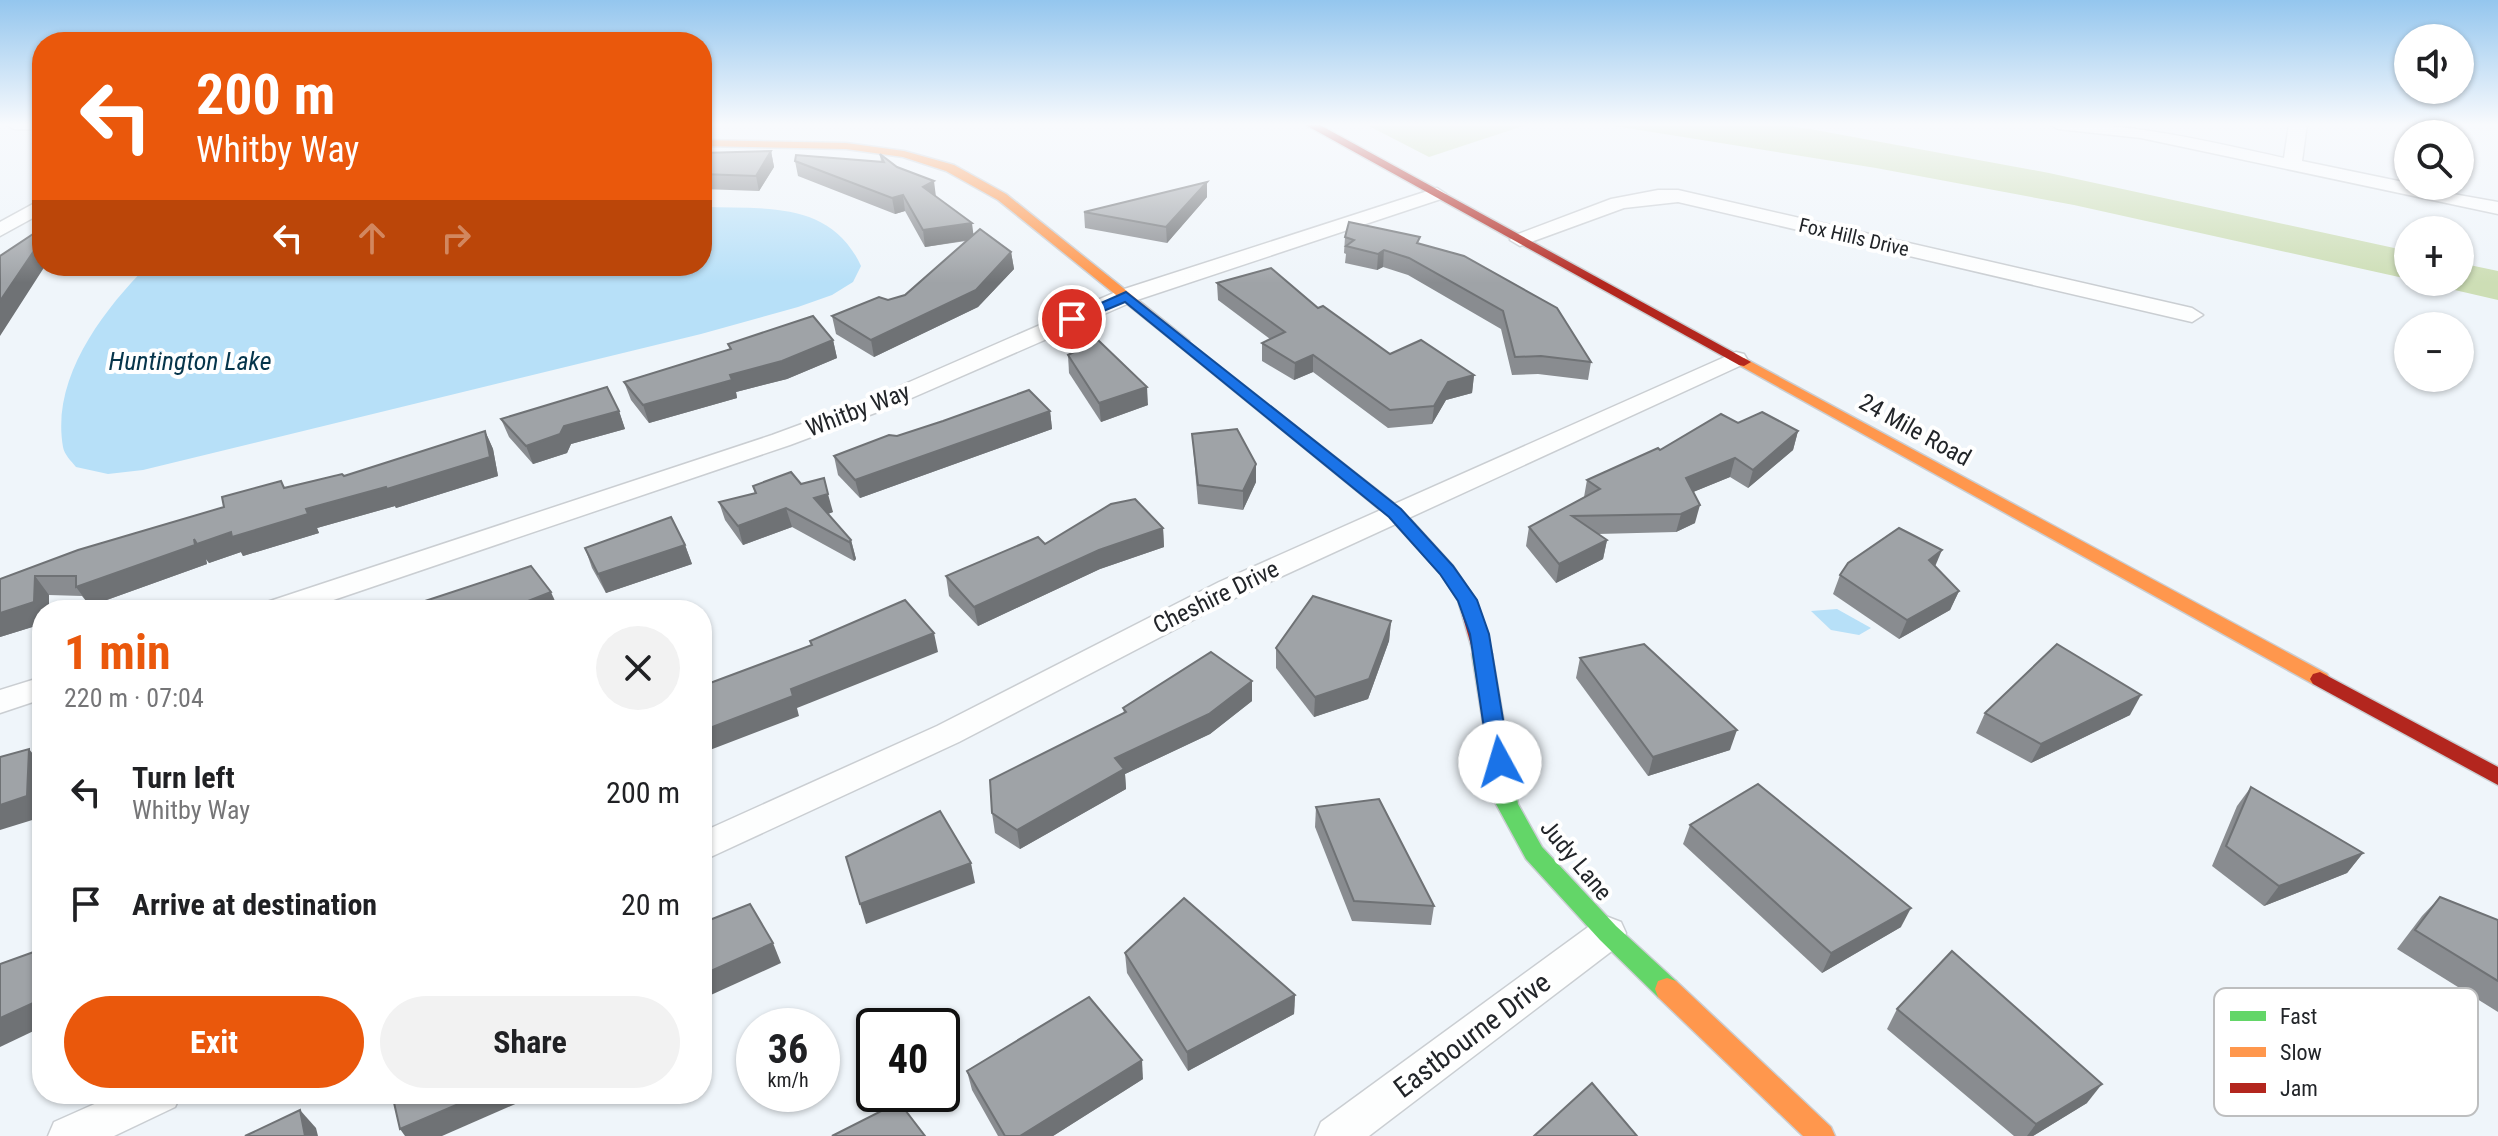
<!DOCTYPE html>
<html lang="en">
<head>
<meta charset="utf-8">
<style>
  :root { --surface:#fff; --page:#f2f2f2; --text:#202124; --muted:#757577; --accent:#ea580c }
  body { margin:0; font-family:"Roboto Condensed",sans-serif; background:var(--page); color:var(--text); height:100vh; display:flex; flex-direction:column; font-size:30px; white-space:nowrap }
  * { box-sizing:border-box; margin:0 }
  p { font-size:26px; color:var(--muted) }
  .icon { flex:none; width:44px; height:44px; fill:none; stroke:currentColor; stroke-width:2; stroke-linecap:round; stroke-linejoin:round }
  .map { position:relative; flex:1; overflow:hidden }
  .panel { position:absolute; left:32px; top:600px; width:680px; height:504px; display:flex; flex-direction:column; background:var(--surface); border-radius:32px; box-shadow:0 2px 6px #0004 }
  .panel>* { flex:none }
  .banner { position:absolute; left:32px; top:32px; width:680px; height:244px; border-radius:32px; box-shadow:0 2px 6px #0004; background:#ea580c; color:#fff; overflow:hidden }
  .buttons { position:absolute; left:2394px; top:24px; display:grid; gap:16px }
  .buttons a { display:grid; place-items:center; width:80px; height:80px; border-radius:50%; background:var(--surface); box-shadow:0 2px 6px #0004; font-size:40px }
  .speed { position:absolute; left:736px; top:1008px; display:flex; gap:16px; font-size:40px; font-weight:700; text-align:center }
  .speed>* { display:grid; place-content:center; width:104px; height:104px; border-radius:50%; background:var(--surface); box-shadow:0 2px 6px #0004; line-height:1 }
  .speed small { font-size:20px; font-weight:400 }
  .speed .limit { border:4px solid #111; border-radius:12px; background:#fff; color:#111 }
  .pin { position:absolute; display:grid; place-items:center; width:68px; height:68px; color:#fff; margin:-34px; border:4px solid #fff; border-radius:50%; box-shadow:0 2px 8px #0007 }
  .me { position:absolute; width:88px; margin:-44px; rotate:354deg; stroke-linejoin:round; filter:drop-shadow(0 0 6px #0008) }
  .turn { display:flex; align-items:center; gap:28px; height:168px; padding:0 32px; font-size:36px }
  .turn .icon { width:104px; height:104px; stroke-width:2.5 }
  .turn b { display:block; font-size:56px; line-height:68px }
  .lanes { display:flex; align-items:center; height:76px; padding:0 32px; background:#0003; justify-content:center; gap:40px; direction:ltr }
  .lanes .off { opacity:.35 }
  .round { display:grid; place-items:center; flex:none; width:84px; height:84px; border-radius:42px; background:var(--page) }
  .summary { display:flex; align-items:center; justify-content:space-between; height:136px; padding:0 32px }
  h1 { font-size:48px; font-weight:700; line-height:60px; color:var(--accent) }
  .action { display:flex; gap:16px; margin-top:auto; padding:16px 32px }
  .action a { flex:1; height:92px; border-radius:48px; background:var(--accent); color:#fff; font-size:32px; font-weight:700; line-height:92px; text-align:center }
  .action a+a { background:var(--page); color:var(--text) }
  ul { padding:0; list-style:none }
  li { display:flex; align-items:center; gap:24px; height:112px; padding:0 32px }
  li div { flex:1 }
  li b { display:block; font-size:30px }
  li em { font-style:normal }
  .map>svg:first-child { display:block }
</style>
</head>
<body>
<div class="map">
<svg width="2498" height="1136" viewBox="0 0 2498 1136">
  <rect width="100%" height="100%" fill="#eff5fa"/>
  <!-- green -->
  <g fill="#cddeb5">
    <path d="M1365,124H1529L1429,157Z"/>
    <path d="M1602,124H1775L1810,129L2049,173L2408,251V279L2074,205L1876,168Z"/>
    <path d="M2460,263L2498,271V300L2420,282H2460Z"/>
  </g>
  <!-- water -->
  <g fill="#b7e0f8">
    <path d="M702,207C764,209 831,200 861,266L853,282L832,295L798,307L701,334L143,470L108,474L76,467C71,461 64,454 63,447C51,378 102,312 147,266H702Z"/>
    <path d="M1837,609L1871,628L1859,635L1831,630L1811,611Z"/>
  </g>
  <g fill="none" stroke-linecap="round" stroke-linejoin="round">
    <defs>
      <g id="street">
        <path d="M5,124H42V130L14,129Z"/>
        <path d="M2049,124C2130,122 2206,141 2284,158L2289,124H2307L2302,161L2408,183V186L2498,202V214L2141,138L2058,129Z"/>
        <path d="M1437,188L1446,194L1444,198L1134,301L891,407L790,445L304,610H259L264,603L772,435L875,397L1118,291Z"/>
        <path d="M1658,190H1678L2192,308L2203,315L2192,322L1678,202L1624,208L1520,246L1510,240L1513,236L1611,199Z"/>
        <path d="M42,199V213L0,236V222Z"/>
        <path d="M1736,352L1744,354L1747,359L1744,364L1239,596L959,742L702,861V832L937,726L1219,582Z"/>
        <path d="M42,677V699L0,713V690Z"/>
        <path d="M1608,917L1621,922L1626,933L1621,944L1369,1136H1315L1321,1122L1595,922Z"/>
        <path d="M117,1094H181L175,1107L114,1136H48L54,1122Z"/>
      </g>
      <path id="fast" d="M1482,647L1489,649L1492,654L1518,804L1542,847L1616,926L1676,981L1679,989L1676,997L1667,1000L1658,997L1600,940L1526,859L1496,804L1472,654L1475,649Z"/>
      <g id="slow">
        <path d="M702,140L846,143L904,151L954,165L1006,194L1189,341L1182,345L1177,344L998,200L946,171L903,157L846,149L702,146Z"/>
        <path d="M1744,358L2327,674L2330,679L2327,684H2313L1739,365L1737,362Z"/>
        <path d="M1667,978L1676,981L1831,1127L1835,1136H1803L1658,997L1655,989L1658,981Z"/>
      </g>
      <g id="jam">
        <path d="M1304,124H1318L1751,362L1744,366L1739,365Z"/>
        <path d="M1182,337L1401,509L1453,566L1476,600L1492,654L1489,659H1475L1458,600L1441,574L1389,517L1177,344L1175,341Z"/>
        <path d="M2320,672L2498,767V785L2313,684L2310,679L2313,674Z"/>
      </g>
    </defs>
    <!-- street casing -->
    <use href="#street" stroke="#caced2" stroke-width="3"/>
    <!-- fast casing -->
    <use href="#fast" stroke="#caced2" stroke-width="3"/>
    <!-- slow casing -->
    <use href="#slow" stroke="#caced2" stroke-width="3"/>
    <!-- jam casing -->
    <use href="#jam" stroke="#caced2" stroke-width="3"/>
    <!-- street -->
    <use href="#street" fill="#fdfefe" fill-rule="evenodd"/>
    <!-- fast -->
    <use href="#fast" fill="#63d668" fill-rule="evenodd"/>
    <!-- slow -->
    <use href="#slow" fill="#ff974d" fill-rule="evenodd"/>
    <!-- jam -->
    <use href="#jam" fill="#b3261e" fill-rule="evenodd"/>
  </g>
  <!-- wall -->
  <g fill="#898c90">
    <path d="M771,151L774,167L759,191L702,189V153Z"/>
    <path d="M880,154L936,196L974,234L1011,252L1014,269L978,307L874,357L836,334L832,316L905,295L966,241L925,247L905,211L895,214L798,176L795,161L881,162Z"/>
    <path d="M1207,182V197L1167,243L1085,228L1084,212Z"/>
    <path d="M1345,237L1419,244L1591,362L1588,380L1538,374L1512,375L1501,329L1408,275L1383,267L1377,270L1345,263L1346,254L1344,253Z"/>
    <path d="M1217,283L1318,308L1390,354L1474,375L1472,393L1446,400L1432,424L1388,428L1313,372L1294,380L1262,361V343L1270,339L1218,300Z"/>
    <path d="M833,340L837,358L787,379L736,392L737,398L649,423L631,400L624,382L730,349L728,344Z"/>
    <path d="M1068,355L1148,405L1101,422L1069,373Z"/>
    <path d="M619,411L625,429L571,444L567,453L533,464L509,437L501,419Z"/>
    <path d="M1050,411L1052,429L860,498L838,475L834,456L897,436Z"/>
    <path d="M1738,423L1798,431L1793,450L1748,488L1730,477L1693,492L1695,523L1676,532L1598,534L1607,540L1603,559L1556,583L1526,546L1529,527L1584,497L1587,480L1660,450Z"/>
    <path d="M485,431L493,449L498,476L396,508L395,506L317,528L319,533L243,556L241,552L209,563L206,559L207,564L90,606L82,596L49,595V610H42V624L0,637V579L284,488L344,476Z"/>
    <path d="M1192,434L1256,464V482L1243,510L1198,504Z"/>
    <path d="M801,484L833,512L828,514L851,540L856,559L854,561L792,527L743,545L725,520L719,502L755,494L753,486Z"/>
    <path d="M1163,528L1164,547L1100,569L978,626L949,596L946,576L1045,544Z"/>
    <path d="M685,545L692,564L606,593L592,568L585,548Z"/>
    <path d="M1935,566L1959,591L1950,610L1899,639L1833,594L1840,575Z"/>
    <path d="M1391,621L1389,641L1368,699L1314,717L1276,668V648Z"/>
    <path d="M1580,658L1730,750L1648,776L1576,678Z"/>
    <path d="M1252,681V701L1210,734L1125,774L1126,789L1020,849L995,833L992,813L1124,713L1123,708Z"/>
    <path d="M1985,713L2130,715L2031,763L1976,733Z"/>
    <path d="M2251,787L2363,853L2347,873L2264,906L2212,866L2237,806Z"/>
    <path d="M1316,807L1434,906L1431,925L1352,921L1315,827Z"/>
    <path d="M1690,825L1901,927L1822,973L1683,844Z"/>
    <path d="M2440,897L2498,920V1012L2397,949L2422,916Z"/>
    <path d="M1125,953L1295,995L1294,1014L1188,1071L1127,973Z"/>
    <path d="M1897,1009L2087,1103L2033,1136H2014L1887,1029Z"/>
    <path d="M967,1071L1143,1079L1053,1136H998L972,1090Z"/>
  </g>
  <!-- shaded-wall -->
  <g fill="#6f7275">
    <path d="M771,151L774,167L759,191L756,176Z"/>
    <path d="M934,181L936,197L923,187Z"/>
    <path d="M1207,182V197L1167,243L1166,227Z"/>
    <path d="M903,195L905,211L895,214L892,198Z"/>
    <path d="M972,223L974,239L925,247L923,230Z"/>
    <path d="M42,239V266H45L0,336V301Z"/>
    <path d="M1384,250L1383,267L1377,270L1378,254Z"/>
    <path d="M1011,252L1014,269L978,307L874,357L871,340Z"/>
    <path d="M833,340L837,358L787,379L736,392L737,398L649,423L643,405Z"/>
    <path d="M1313,355V372L1294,380L1295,363Z"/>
    <path d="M1474,375L1472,393L1446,400L1432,424L1434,406L1448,382Z"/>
    <path d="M1147,387L1148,405L1101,422L1099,403Z"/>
    <path d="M619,411L625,429L571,444L567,453L533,464L526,446L564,426Z"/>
    <path d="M1050,411L1052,429L860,498L855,480Z"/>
    <path d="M485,431L493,449L498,476L396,508L395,506L317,528L319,533L243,556L241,552L209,563L206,559L207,564L90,606L76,587L194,539L231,532L306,509Z"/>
    <path d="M1798,431L1793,450L1748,488L1753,470Z"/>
    <path d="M1735,458L1730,477L1681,497L1686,478Z"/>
    <path d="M1256,464V482L1243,510V491Z"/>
    <path d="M828,494L833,512L819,517L814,498Z"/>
    <path d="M1700,505L1695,523L1676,532L1681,514Z"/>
    <path d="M786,508L792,527L743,545L738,526Z"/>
    <path d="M1163,528L1164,547L1100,569L978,626L974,607L1099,550Z"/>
    <path d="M851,540L856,559L854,561L849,542Z"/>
    <path d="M1607,540L1603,559L1556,583L1559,564Z"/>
    <path d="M685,545L692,564L606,593L598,574Z"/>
    <path d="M1942,550L1934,569L1929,560Z"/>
    <path d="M35,576L49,595V610H42V624L0,637V613Z"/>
    <path d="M1959,591L1950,610L1899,639L1907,620Z"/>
    <path d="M551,592L559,610H505Z"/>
    <path d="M1391,621L1389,641L1368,699L1314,717L1315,697Z"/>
    <path d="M934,633L938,652L797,708L799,716L702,753V731L791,689Z"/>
    <path d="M1252,681V701L1210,734L1125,774L1126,789L1020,849L1017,830L1115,758Z"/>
    <path d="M2141,695L2130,715L2031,763L2041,744Z"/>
    <path d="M1737,730L1730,750L1648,776L1653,757Z"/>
    <path d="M29,749L42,765V817L0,830V805Z"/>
    <path d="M2363,853L2347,873L2264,906L2279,886Z"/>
    <path d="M971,863L975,883L866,924L860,904Z"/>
    <path d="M1911,908L1901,927L1822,973L1831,953Z"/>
    <path d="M773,943L781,963L702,999V975Z"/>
    <path d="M1295,995L1294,1014L1188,1071L1187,1052Z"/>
    <path d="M42,999V1027L0,1047V1018Z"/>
    <path d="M1142,1060L1143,1079L1053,1136H1020Z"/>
    <path d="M2102,1084L2087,1103L2033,1136H2027L2036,1124Z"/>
    <path d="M482,1094H538L442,1136H405L400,1129Z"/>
    <path d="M300,1110L316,1128L318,1136H305Z"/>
  </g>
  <!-- building -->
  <g fill="#9fa3a7" stroke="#6f7275" stroke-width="2">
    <path d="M771,151L756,176L702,174V153Z"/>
    <path d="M880,154L897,167L934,181L923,187L972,223L923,230L903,195L892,198L795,161L796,155L884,162Z"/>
    <path d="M1207,182L1166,227L1084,212Z"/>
    <path d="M1349,222L1420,237L1417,243L1464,256L1557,308L1591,362L1541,356L1515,357L1503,311L1409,258L1384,250L1378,254L1346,246L1354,240L1345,237Z"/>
    <path d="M42,228V239L0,301V256Z"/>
    <path d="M980,229L1011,252L976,290L871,340L832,316L879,297L888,300L905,295Z"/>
    <path d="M1271,268L1318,308L1323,306L1390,354L1421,340L1474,375L1448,382L1434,406L1390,410L1313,355L1295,363L1262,343L1285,332L1217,283Z"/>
    <path d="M813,316L833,340L782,361L730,375L732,380L643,405L624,382L731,349L728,344Z"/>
    <path d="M1098,340L1147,387L1099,403L1068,355Z"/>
    <path d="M607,387L619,411L564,426L560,434L526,446L501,419Z"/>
    <path d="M1029,390L1050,411L855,480L834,456L889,435L897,436L943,421Z"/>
    <path d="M1762,412L1798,431L1753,470L1735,458L1686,478L1700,505L1681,514L1572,516L1607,540L1559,564L1529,527L1600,489L1587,480L1658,448L1660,450L1721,414L1738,423Z"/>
    <path d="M1237,429L1256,464L1243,491L1198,485L1192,434Z"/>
    <path d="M485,431L490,457L387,489L386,487L306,509L308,514L232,537L231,532L197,544L194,539L195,545L76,587V576H35L34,602L0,613V579L78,550L224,507L222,497L281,481L284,488L342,474L344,476Z"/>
    <path d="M791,472L801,484L824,478L828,494L814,498L851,540L849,542L786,508L738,526L719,502L756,493L753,486Z"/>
    <path d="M1135,499L1163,528L1099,550L974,607L946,576L1038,537L1045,544L1111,504Z"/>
    <path d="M671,517L685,545L598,574L585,548Z"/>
    <path d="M1899,528L1942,550L1929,560L1959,591L1907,620L1840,575L1848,563Z"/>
    <path d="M531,566L551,592L505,610H417L416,604Z"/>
    <path d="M1313,596L1391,621L1369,679L1315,697L1276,648Z"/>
    <path d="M905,600L934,633L791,689L793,696L702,731V686L812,645L810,641Z"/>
    <path d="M1644,644L1737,730L1653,757L1580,658Z"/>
    <path d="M2057,644L2141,695L2041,744L1985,713Z"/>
    <path d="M1211,652L1252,681L1209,714L1115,758L1124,769L1017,830L992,813L990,780L1126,712L1123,708Z"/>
    <path d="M29,749L27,796L0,805V757Z"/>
    <path d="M1758,784L1911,908L1831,953L1690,825Z"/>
    <path d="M2251,787L2363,853L2279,886L2226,846Z"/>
    <path d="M1379,799L1434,906L1354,901L1316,807Z"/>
    <path d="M940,811L971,863L860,904L846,857Z"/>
    <path d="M2440,897L2498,920V981L2415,930Z"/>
    <path d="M1184,898L1295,995L1187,1052L1125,953Z"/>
    <path d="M750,904L773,943L702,975V923Z"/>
    <path d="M42,949V999L0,1018V964Z"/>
    <path d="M1952,951L2102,1084L2036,1124L1897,1009Z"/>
    <path d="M1089,997L1142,1060L1020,1136H1005L967,1071Z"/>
    <path d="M1592,1083L1637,1136H1534Z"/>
    <path d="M392,1094H482L400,1129Z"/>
    <path d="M899,1102L925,1136H832Z"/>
    <path d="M300,1110L305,1136H245Z"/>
  </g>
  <!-- sky -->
  <linearGradient id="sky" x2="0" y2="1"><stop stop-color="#94c6ee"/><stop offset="0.44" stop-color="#f8fafd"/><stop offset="1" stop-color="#f8fafd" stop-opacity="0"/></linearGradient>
  <rect width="2498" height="283" fill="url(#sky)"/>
  <!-- route -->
  <path fill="#1a73e8" stroke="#114b97" stroke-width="2" d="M1126,292L1401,509L1453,566L1477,600L1489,634L1510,762L1507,768H1492L1489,762L1470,634L1458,601L1440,574L1389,517L1125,302L1077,322L1072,324L1065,319Z"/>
  <g text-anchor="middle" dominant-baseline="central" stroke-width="8" stroke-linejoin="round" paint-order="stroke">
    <!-- far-street labels -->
    <g font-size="20" fill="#222529" stroke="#fff">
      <text transform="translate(1854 237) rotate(13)">Fox Hills Drive</text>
    </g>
    <!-- street labels -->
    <g font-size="24" fill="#222529" stroke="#fff">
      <text transform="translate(858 410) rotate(-21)">Whitby Way</text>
      <text transform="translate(1915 430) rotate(29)">24 Mile Road</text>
      <text transform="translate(1216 597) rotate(-26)">Cheshire Drive</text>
      <text transform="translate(1576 860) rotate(50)">Judy Lane</text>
    </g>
    <!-- water labels -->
    <g font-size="26" font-style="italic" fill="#06354b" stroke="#fff">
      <text x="190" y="361">Huntington Lake</text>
    </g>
    <!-- near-street labels -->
    <g font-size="28" fill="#222529" stroke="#fff">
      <text transform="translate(1472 1035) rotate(-37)">Eastbourne Drive</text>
    </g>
  </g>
  <!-- legend -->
  <rect x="2214" y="988" width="264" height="128" rx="12" fill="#fff" stroke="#bdbebf" stroke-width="2"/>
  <rect x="2230" y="1011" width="36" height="10" fill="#63d668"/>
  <rect x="2230" y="1047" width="36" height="10" fill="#ff974d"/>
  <rect x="2230" y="1083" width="36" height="10" fill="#b3261e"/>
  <g font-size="22" fill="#222529">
    <text x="2280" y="1024">Fast</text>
    <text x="2280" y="1060">Slow</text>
    <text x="2280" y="1096">Jam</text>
  </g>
</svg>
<div class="buttons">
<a><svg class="icon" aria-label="sound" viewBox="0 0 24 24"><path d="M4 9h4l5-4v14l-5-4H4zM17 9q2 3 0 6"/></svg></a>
<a><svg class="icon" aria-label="search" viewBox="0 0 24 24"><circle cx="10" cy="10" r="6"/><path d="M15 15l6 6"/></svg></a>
<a>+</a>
<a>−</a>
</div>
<div class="speed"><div>36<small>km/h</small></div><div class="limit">40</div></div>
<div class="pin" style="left:1072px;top:319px;background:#d93025"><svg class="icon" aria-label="arrive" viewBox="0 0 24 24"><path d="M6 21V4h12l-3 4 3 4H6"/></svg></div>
<svg class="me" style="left:1500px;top:762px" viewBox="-20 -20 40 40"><circle r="19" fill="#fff"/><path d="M0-13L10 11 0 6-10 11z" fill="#1a73e8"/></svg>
<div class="banner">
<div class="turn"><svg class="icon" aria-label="left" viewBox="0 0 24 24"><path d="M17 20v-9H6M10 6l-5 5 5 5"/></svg><div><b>200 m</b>Whitby Way</div></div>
<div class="lanes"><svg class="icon" aria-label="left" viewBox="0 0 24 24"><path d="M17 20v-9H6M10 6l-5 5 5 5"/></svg><svg class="icon off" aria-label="ahead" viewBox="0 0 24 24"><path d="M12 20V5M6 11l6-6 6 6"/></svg><svg class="icon off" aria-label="right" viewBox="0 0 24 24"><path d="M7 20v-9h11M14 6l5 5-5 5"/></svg></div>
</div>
<section class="panel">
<div class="summary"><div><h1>1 min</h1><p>220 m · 07:04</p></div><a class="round"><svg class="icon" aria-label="close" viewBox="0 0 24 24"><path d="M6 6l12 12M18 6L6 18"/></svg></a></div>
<ul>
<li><svg class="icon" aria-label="left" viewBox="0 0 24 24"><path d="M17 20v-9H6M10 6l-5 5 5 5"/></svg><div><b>Turn left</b><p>Whitby Way</p></div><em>200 m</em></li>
<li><svg class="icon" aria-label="arrive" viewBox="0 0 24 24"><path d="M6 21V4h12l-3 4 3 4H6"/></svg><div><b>Arrive at destination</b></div><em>20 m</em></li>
</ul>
<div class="action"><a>Exit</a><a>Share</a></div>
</section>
</div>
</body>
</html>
